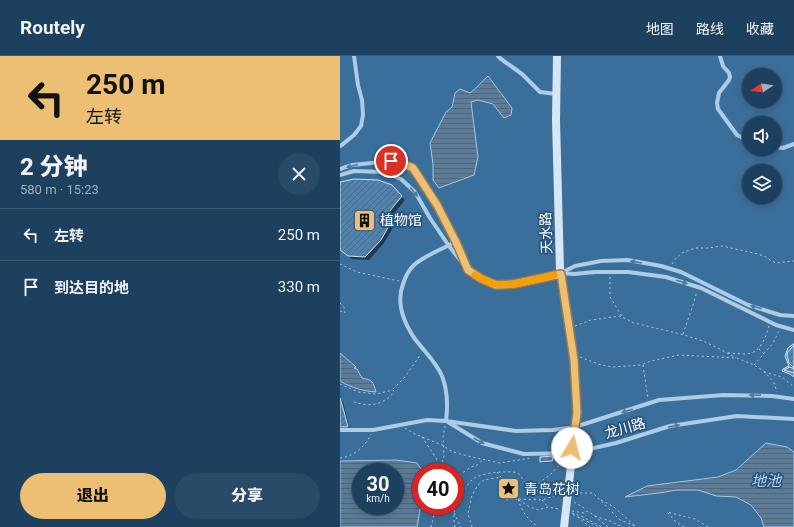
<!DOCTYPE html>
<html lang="zh">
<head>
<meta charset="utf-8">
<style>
  :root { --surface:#1d405e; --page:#2a4b67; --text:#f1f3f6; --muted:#a0afbc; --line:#3b5973; --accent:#edbf74 }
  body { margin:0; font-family:Roboto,"Noto Sans SC",sans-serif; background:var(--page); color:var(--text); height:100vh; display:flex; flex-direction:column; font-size:15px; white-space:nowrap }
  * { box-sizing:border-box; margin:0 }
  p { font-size:13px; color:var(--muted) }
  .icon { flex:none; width:22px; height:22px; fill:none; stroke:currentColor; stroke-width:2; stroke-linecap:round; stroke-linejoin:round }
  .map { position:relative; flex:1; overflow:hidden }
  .panel { display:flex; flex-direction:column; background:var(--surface); width:340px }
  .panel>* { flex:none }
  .guide { background:#edbf74; color:#111; overflow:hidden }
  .needle { width:26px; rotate:257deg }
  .fabs { position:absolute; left:402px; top:12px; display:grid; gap:8px }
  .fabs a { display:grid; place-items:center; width:40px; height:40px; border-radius:50%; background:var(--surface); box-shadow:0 2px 10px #0003,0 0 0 1px var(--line); font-size:20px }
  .speed { position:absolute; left:12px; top:407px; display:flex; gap:8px; font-size:20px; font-weight:700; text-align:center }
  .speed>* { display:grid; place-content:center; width:52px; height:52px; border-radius:50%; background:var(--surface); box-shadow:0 2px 10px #0003,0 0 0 1px var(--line); line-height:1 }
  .speed small { font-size:10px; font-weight:400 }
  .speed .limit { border:6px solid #d22; background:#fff; color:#111 }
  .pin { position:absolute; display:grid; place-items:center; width:34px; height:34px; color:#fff; margin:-17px; border:2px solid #fff; border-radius:50%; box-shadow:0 1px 4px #0007 }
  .me { position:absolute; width:44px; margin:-22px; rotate:8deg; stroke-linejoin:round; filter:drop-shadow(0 0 3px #0008) }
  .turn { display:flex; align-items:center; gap:14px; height:84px; padding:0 20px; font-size:18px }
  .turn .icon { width:52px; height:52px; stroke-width:2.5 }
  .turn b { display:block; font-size:28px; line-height:34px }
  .round { display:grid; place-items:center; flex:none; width:42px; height:42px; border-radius:21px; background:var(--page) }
  .headline { display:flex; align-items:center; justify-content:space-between; height:68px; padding:0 20px }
  h1 { font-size:24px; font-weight:800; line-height:30px }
  .primary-button { display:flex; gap:8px; margin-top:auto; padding:8px 20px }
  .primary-button a { flex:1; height:46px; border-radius:24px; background:var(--accent); color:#111; font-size:16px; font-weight:800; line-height:46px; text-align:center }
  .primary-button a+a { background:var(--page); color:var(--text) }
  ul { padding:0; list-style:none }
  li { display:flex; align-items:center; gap:12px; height:52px; padding:0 20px; border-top:1px solid var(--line) }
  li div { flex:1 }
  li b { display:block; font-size:15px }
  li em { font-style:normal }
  header { display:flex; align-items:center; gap:24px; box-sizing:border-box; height:56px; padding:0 20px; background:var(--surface); border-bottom:1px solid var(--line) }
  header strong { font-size:19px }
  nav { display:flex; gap:22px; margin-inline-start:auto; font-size:14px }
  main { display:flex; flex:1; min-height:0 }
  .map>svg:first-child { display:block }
</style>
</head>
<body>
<header>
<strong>Routely</strong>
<nav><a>地图</a><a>路线</a><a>收藏</a></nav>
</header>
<main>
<section class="panel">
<div class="guide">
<div class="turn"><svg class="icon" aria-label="left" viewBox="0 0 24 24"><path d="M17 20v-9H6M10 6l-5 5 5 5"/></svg><div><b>250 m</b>左转</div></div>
</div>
<div class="headline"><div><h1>2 分钟</h1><p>580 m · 15:23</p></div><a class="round"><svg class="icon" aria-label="close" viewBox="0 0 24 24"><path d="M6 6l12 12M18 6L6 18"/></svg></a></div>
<ul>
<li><svg class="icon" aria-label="left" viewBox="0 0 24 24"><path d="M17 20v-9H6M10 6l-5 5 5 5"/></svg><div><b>左转</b></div><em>250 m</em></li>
<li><svg class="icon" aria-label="arrive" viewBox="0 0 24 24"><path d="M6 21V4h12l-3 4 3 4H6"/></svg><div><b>到达目的地</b></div><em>330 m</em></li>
</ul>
<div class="primary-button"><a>退出</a><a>分享</a></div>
</section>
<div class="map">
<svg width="454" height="471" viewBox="0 0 454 471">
  <defs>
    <pattern id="water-rules" width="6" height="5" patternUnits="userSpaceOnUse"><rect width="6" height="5" fill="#5b7c98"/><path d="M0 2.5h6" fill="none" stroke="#546676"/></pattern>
    <pattern id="building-hatch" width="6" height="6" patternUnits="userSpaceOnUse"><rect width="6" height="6" fill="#5481a9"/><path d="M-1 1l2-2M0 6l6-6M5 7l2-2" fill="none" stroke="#50697f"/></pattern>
  </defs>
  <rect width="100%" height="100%" fill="#27557e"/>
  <!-- park -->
  <path fill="#3b6f9b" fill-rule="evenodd" d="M0,0H454V471H0ZM409,19H435V45H409ZM409,67H435V93H409ZM409,115H435V141H409ZM21,416H55V450H21ZM81,416H115V450H81Z"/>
  <!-- water -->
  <g fill="url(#water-rules)" stroke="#a2c8e5" fill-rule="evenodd">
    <path d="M148,20L172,52L171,59L164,62L153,48L138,44L131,46L138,101L134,119L99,132L93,124V108L90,87L106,56L112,51L115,37L120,33L130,37C137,32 141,26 148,20Z"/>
    <path d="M0,297L16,311L14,312L17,313L22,322C33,324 33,326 36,336C23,335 12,332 0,325Z"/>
    <path d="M426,387L447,391L454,396V471H424L421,462L411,449L396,441L376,440L358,434H337L319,437L285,441L307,430L378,421L396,414Z"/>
    <path d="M56,404L77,407L83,416H81V448L77,471H0V405ZM21,416H55V450H21Z"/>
  </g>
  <!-- shadow -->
  <g fill="#0007">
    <path d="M0,127L52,130L65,144L48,165L54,170L44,187L29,204L12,203L0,194Z"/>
    <path d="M0,342L3,346L10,374L0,373Z"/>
    <path d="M212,401L213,403L214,406L202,407L201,405Z"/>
  </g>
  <!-- building -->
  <g fill="url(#building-hatch)" stroke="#d0e4f4">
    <path d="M14,123L38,124L52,129L62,140L45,161L51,166L41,184L25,201L8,200L0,194V126Z"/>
    <path d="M453,288H454V321L450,318L442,315L443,313L449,310L445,300L448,292Z"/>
    <path d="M453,290H454V312L449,307L447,299L448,296Z"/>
    <path d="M450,311L454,313V317L444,314Z"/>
    <path d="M0,342L3,352L8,371H0Z"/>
    <path d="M212,400L213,405L200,406V401Z"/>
  </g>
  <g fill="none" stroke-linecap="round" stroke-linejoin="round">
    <!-- path -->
    <g stroke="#adcce5" stroke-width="1" stroke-dasharray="2 3" stroke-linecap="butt">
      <path d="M0,208L17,216L59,225"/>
      <path d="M332,208L336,202L342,197L355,192H368L382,190L418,198L426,201L430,204L436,207L454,205"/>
      <path d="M270,221V241L283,262"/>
      <path d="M0,247L4,251L5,257L0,255"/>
      <path d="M235,270L251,264L280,260L294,267L341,278L363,285L380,293L396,302"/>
      <path d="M343,278L354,246L357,235"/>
      <path d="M419,293L424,298"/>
      <path d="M388,297C394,297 399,298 405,298C420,298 425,283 429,270"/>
      <path d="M240,301L258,308L272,311L301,309L311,305L339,299L397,302L414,309L424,315L434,327L437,336"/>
      <path d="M303,309L308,343"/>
      <path d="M414,309L433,287L439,275"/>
      <path d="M424,316L442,321L454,331"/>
      <path d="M0,328L18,336L36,338L53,334L54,335C52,339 50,341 45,344C34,351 23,349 11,345"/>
      <path d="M53,333L64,322L81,298"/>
      <path d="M65,372L75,378L102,389L113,396L132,401L160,407L191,402"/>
      <path d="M82,381L96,402L100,413"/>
      <path d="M0,402C13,401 26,390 31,378"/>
      <path d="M100,416L104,400L103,381L105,370"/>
      <path d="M157,416L178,443L202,444L220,438"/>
      <path d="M115,422L131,411L137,409L143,404"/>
      <path d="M191,433L195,443"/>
      <path d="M235,437H253L280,464L297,471"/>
      <path d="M192,438L202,432H222"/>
      <path d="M178,443C182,455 186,462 196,469V471"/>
      <path d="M166,444L172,443H177"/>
      <path d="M179,444L188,450L198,454L208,451L219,453"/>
      <path d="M202,444L208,451"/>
      <path d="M261,444L274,451L295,470"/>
      <path d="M234,446L244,452L246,455"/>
      <path d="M232,455L244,457L246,455L251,457L268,471"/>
      <path d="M114,457L121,471"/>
      <path d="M232,457L241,460L262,471"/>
      <path d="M233,459H235L250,471"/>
      <path d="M255,460L270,465L282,471"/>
      <path d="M238,461L259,471"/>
      <path d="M91,471L96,450"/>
      <path d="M115,471C114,465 113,459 115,452C118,443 125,430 133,423C140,418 155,416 163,416C168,416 175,415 179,418C180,419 188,431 190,433L210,419L225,403"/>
      <path d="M132,471L128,458L132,439L138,429L144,424L161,421"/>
      <path d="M344,471L335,465L327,456L355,463L368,471"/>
    </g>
    <!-- street -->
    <g stroke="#adcce5" stroke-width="4">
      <path d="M158,0L161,3L182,18L200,36L216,38"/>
      <path d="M380,0L383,10L389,17L390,21L389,24L379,37L377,47L378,53L397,79L409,85"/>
      <path d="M0,90L3,88L14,79L21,70L23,59L22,44L18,29L14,0"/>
      <path d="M435,91L443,92L454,88"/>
      <path d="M0,113L12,109L51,105L60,106L73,112L97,149L116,186L125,208"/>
      <path d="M0,119L14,115L43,116L61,123L75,136L90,162L109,190L128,214L142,223L156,229L174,228L221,217L235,210L261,205L288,204L321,210L341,216L408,249L440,259L454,260"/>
      <path d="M221,217L234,218L255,216H288L326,221L361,232L436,269L454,274"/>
      <path d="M106,365C108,349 108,335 102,320C96,306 84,295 75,283C64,267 56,247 63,228C65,222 68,215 73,210C83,200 104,192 116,186"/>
      <path d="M108,366L142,387L184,398L232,397L276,387L330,370L397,360L454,363"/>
      <path d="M0,374H33L87,364L106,365L176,375L213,374L235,371L319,344L384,339L432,340L454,343"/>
    </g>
    <!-- secondary -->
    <path stroke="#d6e6f5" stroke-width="8" d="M217,0L216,64L220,214L234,304L237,357L224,471"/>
  </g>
  <!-- one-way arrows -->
  <defs><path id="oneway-solid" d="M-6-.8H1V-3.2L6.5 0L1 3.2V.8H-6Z"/></defs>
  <g fill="#4f799d">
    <use href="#oneway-solid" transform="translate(12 110) rotate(166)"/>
    <use href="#oneway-solid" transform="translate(74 136) rotate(50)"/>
    <use href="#oneway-solid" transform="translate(296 206) rotate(-171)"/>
    <use href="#oneway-solid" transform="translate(342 226) rotate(17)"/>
    <use href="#oneway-solid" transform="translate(416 251) rotate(-164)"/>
    <use href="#oneway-solid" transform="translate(415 339) rotate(-179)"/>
    <use href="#oneway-solid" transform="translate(287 355) rotate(162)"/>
    <use href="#oneway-solid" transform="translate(334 370) rotate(-11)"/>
    <use href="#oneway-solid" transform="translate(139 385) rotate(27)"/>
  </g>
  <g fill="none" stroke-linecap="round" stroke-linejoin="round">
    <defs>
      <path id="route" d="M51,105L60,106L73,112L97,149L116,186L128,214L142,223L156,229L174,228L221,218L234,304L237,357L232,392"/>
    </defs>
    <!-- route casing -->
    <use href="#route" stroke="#9a7c4b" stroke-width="10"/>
    <!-- route -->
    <use href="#route" stroke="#edbf74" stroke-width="7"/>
    <!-- slow -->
    <path stroke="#f59e0b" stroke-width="7" d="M135,219C141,223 148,226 155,228C169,232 200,222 214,219"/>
  </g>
  <!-- icons -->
  <defs>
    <symbol id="building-square" viewBox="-11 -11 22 22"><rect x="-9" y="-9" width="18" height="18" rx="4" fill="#edbf74" stroke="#27557e"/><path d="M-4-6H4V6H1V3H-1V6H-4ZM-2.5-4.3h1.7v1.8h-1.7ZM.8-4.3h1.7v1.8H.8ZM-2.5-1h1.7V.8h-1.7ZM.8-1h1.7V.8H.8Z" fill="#111"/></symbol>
    <symbol id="sight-square" viewBox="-11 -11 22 22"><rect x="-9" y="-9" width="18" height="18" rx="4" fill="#edbf74" stroke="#27557e"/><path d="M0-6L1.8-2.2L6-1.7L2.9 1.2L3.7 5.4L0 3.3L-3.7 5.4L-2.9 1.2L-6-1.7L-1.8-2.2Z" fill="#111"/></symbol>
  </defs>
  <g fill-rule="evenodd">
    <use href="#building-square" x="12" y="152" width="25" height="25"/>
    <use href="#sight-square" x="156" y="420" width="25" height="25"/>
  </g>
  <g text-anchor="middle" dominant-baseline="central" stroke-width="3.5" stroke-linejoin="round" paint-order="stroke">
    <!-- poi labels -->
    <g font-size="14" fill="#fff" stroke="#27557e" text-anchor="start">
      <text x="40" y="164">植物馆</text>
      <text x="184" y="433">青岛花树</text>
    </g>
    <!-- street labels -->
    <g font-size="14" fill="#fff" stroke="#27557e">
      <text transform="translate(206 177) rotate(-92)">天水路</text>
      <text transform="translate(285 372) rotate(-16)">龙川路</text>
    </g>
    <!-- water labels -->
    <g font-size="15" font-style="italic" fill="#b9d5ed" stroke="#27557e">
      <text x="426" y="425">地池</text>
    </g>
  </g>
</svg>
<div class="fabs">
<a><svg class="needle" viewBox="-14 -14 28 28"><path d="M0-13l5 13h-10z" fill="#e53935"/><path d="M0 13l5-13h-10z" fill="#a0afbc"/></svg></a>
<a><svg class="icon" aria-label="sound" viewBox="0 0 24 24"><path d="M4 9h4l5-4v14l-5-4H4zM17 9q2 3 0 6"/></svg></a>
<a><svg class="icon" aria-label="layers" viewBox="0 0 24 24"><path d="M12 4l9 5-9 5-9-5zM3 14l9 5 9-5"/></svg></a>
</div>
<div class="speed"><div>30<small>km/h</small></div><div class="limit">40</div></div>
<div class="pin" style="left:51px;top:105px;background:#d93025"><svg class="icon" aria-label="arrive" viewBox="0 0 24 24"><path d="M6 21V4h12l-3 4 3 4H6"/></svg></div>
<svg class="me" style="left:232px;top:392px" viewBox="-20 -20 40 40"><circle r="19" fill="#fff"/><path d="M0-13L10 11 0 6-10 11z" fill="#edbf74"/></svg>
</div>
</main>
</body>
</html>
